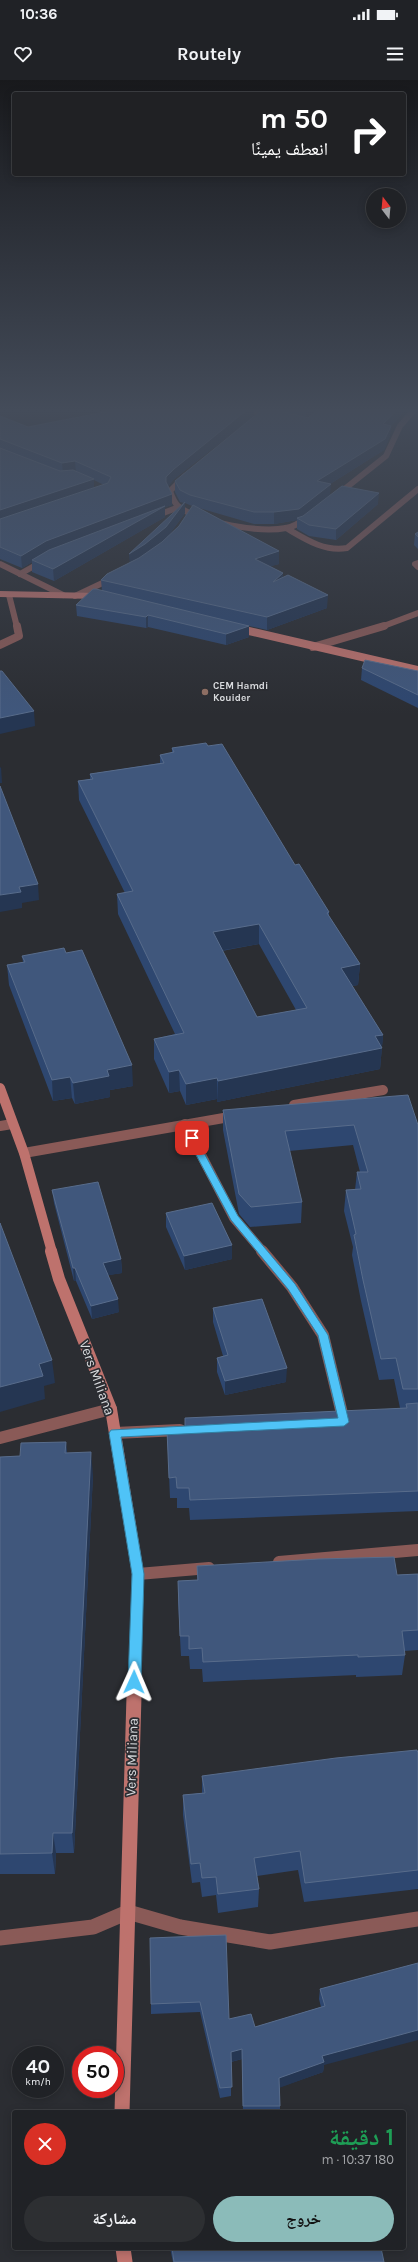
<!DOCTYPE html>
<html lang="ar">
<head>
<meta charset="utf-8">
<style>
  :root { --surface:#202226; --page:#2d2f32; --text:#f1f3f6; --muted:#a2a4a7; --line:#3d3f43; --accent:#8bbbb9 }
  body { margin:0; font-family:Karla,"Noto Naskh Arabic",sans-serif; background:var(--page); color:var(--text); direction:rtl; height:100vh; display:flex; flex-direction:column; font-size:15px; white-space:nowrap }
  * { box-sizing:border-box; margin:0 }
  p { font-size:13px; color:var(--muted) }
  .icon { flex:none; width:22px; height:22px; fill:none; stroke:currentColor; stroke-width:2; stroke-linecap:round; stroke-linejoin:round }
  .map { position:relative; flex:1; overflow:hidden; direction:ltr }
  .drawer { position:absolute; left:12px; top:2030px; width:394px; height:140px; display:flex; flex-direction:column; background:var(--surface); border-radius:4px; box-shadow:0 2px 10px #0003,0 0 0 1px var(--line); direction:rtl }
  .drawer>* { flex:none }
  .guide { position:absolute; left:12px; top:12px; width:394px; height:84px; border-radius:4px; box-shadow:0 2px 10px #0003,0 0 0 1px var(--line); direction:rtl; background:#202124; color:#fff; overflow:hidden }
  .needle { width:26px; rotate:344deg }
  .tools { position:absolute; left:366px; top:108px; display:grid; gap:8px }
  .tools a { display:grid; place-items:center; width:40px; height:40px; border-radius:50%; background:var(--surface); box-shadow:0 2px 10px #0003,0 0 0 1px var(--line); font-size:20px }
  .speed { position:absolute; left:12px; top:1966px; display:flex; gap:8px; font-size:20px; font-weight:700; text-align:center }
  .speed>* { display:grid; place-content:center; width:52px; height:52px; border-radius:50%; background:var(--surface); box-shadow:0 2px 10px #0003,0 0 0 1px var(--line); line-height:1 }
  .speed small { font-size:10px; font-weight:400 }
  .speed .limit { border:6px solid #d22; background:#fff; color:#111 }
  .pin { position:absolute; display:grid; place-items:center; width:34px; height:34px; color:#fff; margin:-17px; border-radius:8px; box-shadow:0 2px 6px #0006 }
  .me { position:absolute; width:44px; margin:-22px; rotate:1deg; stroke-linejoin:round; filter:drop-shadow(0 0 3px #0008) }
  .turn { display:flex; align-items:center; gap:14px; height:84px; padding:0 12px; font-size:18px }
  .turn .icon { width:52px; height:52px; stroke-width:2.5 }
  .turn b { display:block; font-size:28px; line-height:34px }
  .round { display:grid; place-items:center; flex:none; width:42px; height:42px; border-radius:21px; background:var(--page) }
  .summary { display:flex; align-items:center; justify-content:space-between; height:68px; padding:0 12px }
  h1 { font-size:24px; font-weight:700; line-height:30px; color:#1e9e55 }
  .cta { display:flex; gap:8px; margin-top:auto; padding:8px 12px }
  .cta a { flex:1; height:46px; border-radius:24px; background:var(--accent); color:#111; font-size:16px; font-weight:700; line-height:46px; text-align:center }
  .cta a+a { background:var(--page); color:var(--text) }
  .status { display:flex; justify-content:space-between; align-items:center; height:28px; padding:0 20px; background:var(--surface); direction:ltr }
  .status svg { height:11px; fill:currentColor }
  header { display:flex; justify-content:space-between; align-items:center; height:52px; padding:0 12px; background:var(--surface); font-size:18px; font-weight:700 }
  .map>svg:first-child { display:block }
</style>
</head>
<body>
<div class="status"><b>10:36</b><svg viewBox="0 0 49 12"><path d="M0 12V9h3v3zM5 12V6h3v6zM10 12V3h3v9zM15 12V0h3v12zM26 1h20v11H26zM47 4h2v5h-2z"/></svg></div>
<header><svg class="icon" aria-label="menu" viewBox="0 0 24 24"><path d="M4 6h16M4 12h16M4 18h16"/></svg>Routely<svg class="icon" aria-label="heart" viewBox="0 0 24 24"><path d="M12 20l-8-8c-3-5 5-10 8-4 3-6 11-1 8 4z"/></svg></header>
<div class="map">
<svg width="418" height="2182" viewBox="0 0 418 2182">
  <rect width="100%" height="100%" fill="#2b2d32"/>
  <g fill="none" stroke-linecap="round" stroke-linejoin="round">
    <!-- lane-far2 -->
    <g stroke="#8a5a57" stroke-width="10">
      <path d="M294,1025L383,1010"/>
      <path d="M185,1044L234,1138L263,1172"/>
      <path d="M0,1046L12,1044"/>
      <path d="M24,1073L235,1036"/>
    </g>
    <!-- lane-far1 -->
    <g stroke="#8a5a57" stroke-width="12">
      <path d="M262,1171L292,1207L323,1255L344,1342"/>
      <path d="M115,1353L180,1350"/>
      <path d="M0,1358L111,1329"/>
      <path d="M279,1482L418,1470"/>
      <path d="M138,1494L209,1488"/>
    </g>
    <!-- lane -->
    <path stroke="#8a5a57" stroke-width="15" d="M0,1858L93,1847L128,1832L180,1847L270,1862L418,1839"/>
    <!-- street-far1 -->
    <g stroke="#8a5a57" stroke-width="6">
      <path d="M246,329L271,336"/>
      <path d="M185,396L170,411C172,417 174,423 179,427C201,443 260,453 286,448C294,447 301,442 308,437"/>
      <path d="M337,415L386,376L400,346L415,329"/>
      <path d="M153,437L179,427"/>
      <path d="M286,448C305,459 324,472 347,468L418,409"/>
      <path d="M418,483L415,484L418,487"/>
      <path d="M0,484L63,515"/>
      <path d="M20,494L43,481"/>
      <path d="M9,515L17,547"/>
      <path d="M75,516L113,498"/>
      <path d="M381,547L418,533"/>
    </g>
    <!-- street -->
    <g stroke="#8a5a57" stroke-width="8">
      <path d="M0,565L19,556L17,546"/>
      <path d="M313,567L384,546"/>
    </g>
    <!-- secondary-far4 -->
    <path stroke="#be726d" stroke-width="6" d="M0,514L98,516"/>
    <!-- secondary-far3 -->
    <path stroke="#be726d" stroke-width="8" d="M236,548L418,590"/>
    <!-- secondary-far2 -->
    <path stroke="#be726d" stroke-width="10" d="M0,1008L24,1073L52,1172"/>
    <!-- secondary-far1 -->
    <path stroke="#be726d" stroke-width="12" d="M51,1171L59,1199L111,1329L138,1494L134,1617"/>
    <!-- secondary -->
    <g stroke="#be726d" stroke-width="15">
      <path d="M122,2032L134,1616"/>
      <path d="M123,2168L125,2182"/>
    </g>
  </g>
  <!-- wall -->
  <g fill="#2e4770" fill-rule="evenodd">
    <path d="M263,329H316L307,338L404,332L391,346L390,356L384,370L330,404V415L302,436L378,424L336,460L309,456L297,449V440L274,444H254L199,428L279,471V484L270,486L283,493V497L327,528L267,550L249,546V557L226,565L148,547L146,548L77,536L76,525L102,511L101,500L130,483L184,423L180,422L175,412V401ZM185,423L192,426L179,446L168,456L185,433Z"/>
    <path d="M0,336L28,347L254,336L174,399L168,406L172,425L165,427V437L54,501L32,492V482L22,488L0,479ZM94,400L104,405L94,408Z"/>
    <path d="M418,452V469L414,465L415,454Z"/>
    <path d="M362,588L418,591V628L361,600Z"/>
    <path d="M208,666L329,832V836L360,884L358,905L352,906L383,955L380,989L217,1022V1019L186,1025L180,1011L169,1013L154,979V959L175,954L118,834L117,814L125,813L79,720L78,701L90,699V694L160,683V675L172,673V668ZM259,864L296,930L257,937L222,871Z"/>
    <path d="M22,876L133,1006L110,1010V1017L75,1024L72,1018L53,1021L9,905L7,885L23,882Z"/>
    <path d="M223,1030L418,1045V1431L190,1440L189,1428H177V1418H170L167,1350H185L400,1328L394,1299L379,1300L361,1221L352,1175L353,1167L344,1131L346,1110H355L357,1092H360L353,1065L289,1071L302,1122L301,1143L250,1147L239,1134L223,1050Z"/>
    <path d="M52,1110L121,1179L122,1193L108,1195L119,1232L92,1239L76,1201H74L54,1123Z"/>
    <path d="M166,1133L232,1165V1179L185,1190L166,1147Z"/>
    <path d="M213,1228L286,1302L225,1315L217,1292V1278L223,1276L213,1242Z"/>
    <path d="M66,1362L67,1373L93,1395L74,1773H56L55,1794H0V1377L20,1376Z"/>
    <path d="M197,1486L397,1495L418,1494V1570L404,1571L405,1575L402,1595L356,1597V1595L203,1602L202,1589H190L189,1576H181L178,1521V1501L197,1500Z"/>
    <path d="M418,1673V1809L304,1822L298,1790L257,1796L259,1809L258,1827L218,1833L216,1815L202,1817L200,1802L192,1803L183,1735V1715L202,1713V1696Z"/>
    <path d="M150,1858L229,1939L255,1947L321,1927L319,1919L320,1909L418,1883L324,1985L323,1992L280,2007V2032H243L242,1979L231,1982V2016L220,2018L200,1932L151,1934V1924Z"/>
    <path d="M170,2168H313V2169L384,2182H173Z"/>
  </g>
  <!-- shaded-wall -->
  <g fill="#253652">
    <path d="M248,329H254V336L174,399L167,408L166,402V397L174,389Z"/>
    <path d="M306,329H316L306,339Z"/>
    <path d="M398,329H405L404,332L382,355L383,344Z"/>
    <path d="M391,346L390,356L384,370L317,412V401Z"/>
    <path d="M75,381L76,392L63,393L62,383Z"/>
    <path d="M94,399V410L0,441V430Z"/>
    <path d="M331,404L330,415L299,439L297,438V440L274,444V432Z"/>
    <path d="M379,413L378,424L336,460V449Z"/>
    <path d="M172,414V425L165,427V437L54,501L53,489L32,480V482L22,488L21,476L46,461Z"/>
    <path d="M185,422V433L166,459L146,476L130,486L129,474Z"/>
    <path d="M279,471V484L255,491V479Z"/>
    <path d="M283,493V506L273,502Z"/>
    <path d="M328,515L327,528L267,550V537Z"/>
    <path d="M148,535V547L146,548V537Z"/>
    <path d="M249,546V557L226,565V554Z"/>
    <path d="M34,631L35,646L0,654V638Z"/>
    <path d="M1,687L2,703H0V688Z"/>
    <path d="M38,804L39,820L22,823V828L0,832V815L19,807Z"/>
    <path d="M259,844V864L213,872V852Z"/>
    <path d="M360,884L358,905L340,908L341,888Z"/>
    <path d="M383,955L380,989L217,1022L218,1001L375,956Z"/>
    <path d="M132,985L133,1006L110,1010V1017L75,1024L73,1003L107,990Z"/>
    <path d="M179,990L180,1011L169,1013V992Z"/>
    <path d="M70,997L72,1018L53,1021L52,1000Z"/>
    <path d="M217,998V1019L186,1025V1004Z"/>
    <path d="M232,1165V1179L185,1190L184,1176Z"/>
    <path d="M121,1179L122,1193L104,1196L103,1183Z"/>
    <path d="M73,1188H75L76,1201H74Z"/>
    <path d="M118,1219L119,1232L92,1239L91,1226Z"/>
    <path d="M52,1280L55,1303L44,1306L45,1319L0,1332V1307L39,1284Z"/>
    <path d="M287,1288L286,1302L225,1315V1301Z"/>
    <path d="M91,1372L93,1395L74,1773L72,1753Z"/>
    <path d="M53,1753L56,1773L55,1794L52,1773Z"/>
    <path d="M418,1950V1960L324,1985L323,1992L279,2008V1998L322,1976Z"/>
    <path d="M242,1969V1979L230,1982L231,1972Z"/>
  </g>
  <!-- building -->
  <g fill="#40577c" stroke="#586c8b" fill-rule="evenodd">
    <path d="M120,329H248L174,389L166,397V402L172,414L46,461L21,476L0,467V439L108,403L111,397L75,381L62,383L0,359V336L28,347Z"/>
    <path d="M263,329H272L308,338L318,329H398L383,344L391,346L385,359L317,401L331,404L299,429L274,432H254L190,415L180,410L175,401Z"/>
    <path d="M0,368L60,391L73,390L94,399L0,430Z"/>
    <path d="M342,406L379,413L336,449L309,445L297,438L303,436Z"/>
    <path d="M185,422L166,447L145,464L129,474Z"/>
    <path d="M193,425L279,471L255,479L283,493L273,502L288,495L328,515L267,537L101,500L107,494L139,478L162,462L179,446Z"/>
    <path d="M165,426L53,489L32,480L49,470Z"/>
    <path d="M418,452V457L415,454Z"/>
    <path d="M93,509H96L249,546L226,554L148,535L146,537L76,525Z"/>
    <path d="M365,580L418,591V615L362,588Z"/>
    <path d="M0,591H2L34,631L0,638Z"/>
    <path d="M206,663L208,666L222,664L295,785L299,784L329,832L327,833L360,884L341,888L383,955L375,956L382,968L218,1001L217,998L186,1004L179,990L169,992L154,959L184,953L117,814L133,811L78,701L93,699L90,694L164,683L160,675L174,672L172,668ZM259,844L307,928L257,937L213,852Z"/>
    <path d="M0,706L38,804L19,807L21,812L0,815Z"/>
    <path d="M64,868L66,873L82,870L132,985L107,990L109,996L73,1003L70,997L52,1000L7,885L25,882L22,876Z"/>
    <path d="M408,1015L418,1045V1309H403L396,1278L381,1279L363,1200L354,1155L356,1154L346,1110L361,1109L357,1092H368L354,1045L285,1051L302,1122L251,1127L239,1114L223,1030Z"/>
    <path d="M98,1102L121,1179L103,1183L118,1219L91,1226L75,1188H73L52,1110Z"/>
    <path d="M212,1123L232,1165L184,1176L166,1133Z"/>
    <path d="M0,1143L52,1280L39,1284L43,1296L0,1307Z"/>
    <path d="M262,1219L287,1288L225,1301L217,1278L228,1275L213,1228Z"/>
    <path d="M418,1323V1411L190,1420L189,1408H177L176,1397L169,1398L167,1350H185V1338L407,1328L406,1324Z"/>
    <path d="M66,1362L65,1373L91,1372L72,1753H53L52,1773L0,1774V1377L20,1376L21,1363Z"/>
    <path d="M394,1477L397,1495L418,1494V1550L402,1551L405,1575L358,1577V1575L203,1582L202,1568L189,1569V1556H180L178,1501L198,1500L197,1486L319,1479Z"/>
    <path d="M417,1670L418,1673V1790L305,1803L300,1771L254,1778L259,1809L218,1814L216,1797L202,1798L200,1783L191,1784L183,1715L205,1713L202,1696L336,1678Z"/>
    <path d="M226,1855L229,1939L251,1934L255,1947L325,1926L320,1909L418,1883V1950L322,1976L324,1982L279,1998L280,2026H243L242,1969L231,1972L232,2007L220,2008L200,1922L151,1924L150,1858Z"/>
    <path d="M172,2168H313V2169L317,2168H381L384,2182H174Z"/>
  </g>
  <!-- sky -->
  <linearGradient id="sky" x2="0" y2="1"><stop stop-color="#18191c"/><stop offset="0.52" stop-color="#444c5a"/><stop offset="1" stop-color="#444c5a" stop-opacity="0"/></linearGradient>
  <rect width="418" height="635" fill="url(#sky)"/>
  <!-- route -->
  <path fill="#4fc3f7" stroke="#337fa1" d="M192,1055L196,1058L238,1136L295,1204L328,1255L349,1342L344,1346L121,1357L144,1494L141,1602L139,1606L134,1608L130,1606L128,1602L132,1494L109,1353L111,1350L338,1338L318,1255L288,1209L231,1140L187,1058Z"/>
  <!-- markers -->
  <circle fill="#8d6e63" stroke="#2b2d32" stroke-width="1.5" cx="205" cy="612" r="4"/>
  <g text-anchor="middle" dominant-baseline="central" stroke-width="3.5" stroke-linejoin="round" paint-order="stroke">
    <!-- far-poi labels -->
    <g font-size="10" font-weight="bold" fill="#d9dbde" stroke="#2b2d32" text-anchor="start">
      <text x="213" y="606">CEM Hamdi<tspan x="213" dy="12">Kouider</tspan></text>
    </g>
    <!-- near-street labels -->
    <g font-size="14" fill="#d9dbde" stroke="#2b2d32">
      <text transform="translate(97 1298) rotate(70)">Vers Miliana</text>
      <text transform="translate(132 1677) rotate(-88)">Vers Miliana</text>
    </g>
  </g>
</svg>
<div class="tools">
<a><svg class="needle" viewBox="-14 -14 28 28"><path d="M0-13l5 13h-10z" fill="#e53935"/><path d="M0 13l5-13h-10z" fill="#a2a4a7"/></svg></a>
</div>
<div class="speed"><div>40<small>km/h</small></div><div class="limit">50</div></div>
<div class="pin" style="left:192px;top:1058px;background:#d93025"><svg class="icon" aria-label="arrive" viewBox="0 0 24 24"><path d="M6 21V4h12l-3 4 3 4H6"/></svg></div>
<svg class="me" style="left:134px;top:1602px" viewBox="-20 -20 40 40"><path d="M0-17L14 15 0 8-14 15z" fill="#4fc3f7" stroke="#fff" stroke-width="4"/></svg>
<div class="guide">
<div class="turn"><svg class="icon" aria-label="right" viewBox="0 0 24 24"><path d="M7 20v-9h11M14 6l5 5-5 5"/></svg><div><b>50 m</b>انعطف يمينًا</div></div>
</div>
<section class="drawer">
<div class="summary"><div><h1>1 دقيقة</h1><p>180 m · 10:37</p></div><a class="round" style="background:#d93025;color:#fff"><svg class="icon" aria-label="close" viewBox="0 0 24 24"><path d="M6 6l12 12M18 6L6 18"/></svg></a></div>
<div class="cta"><a>خروج</a><a>مشاركة</a></div>
</section>
</div>
</body>
</html>
